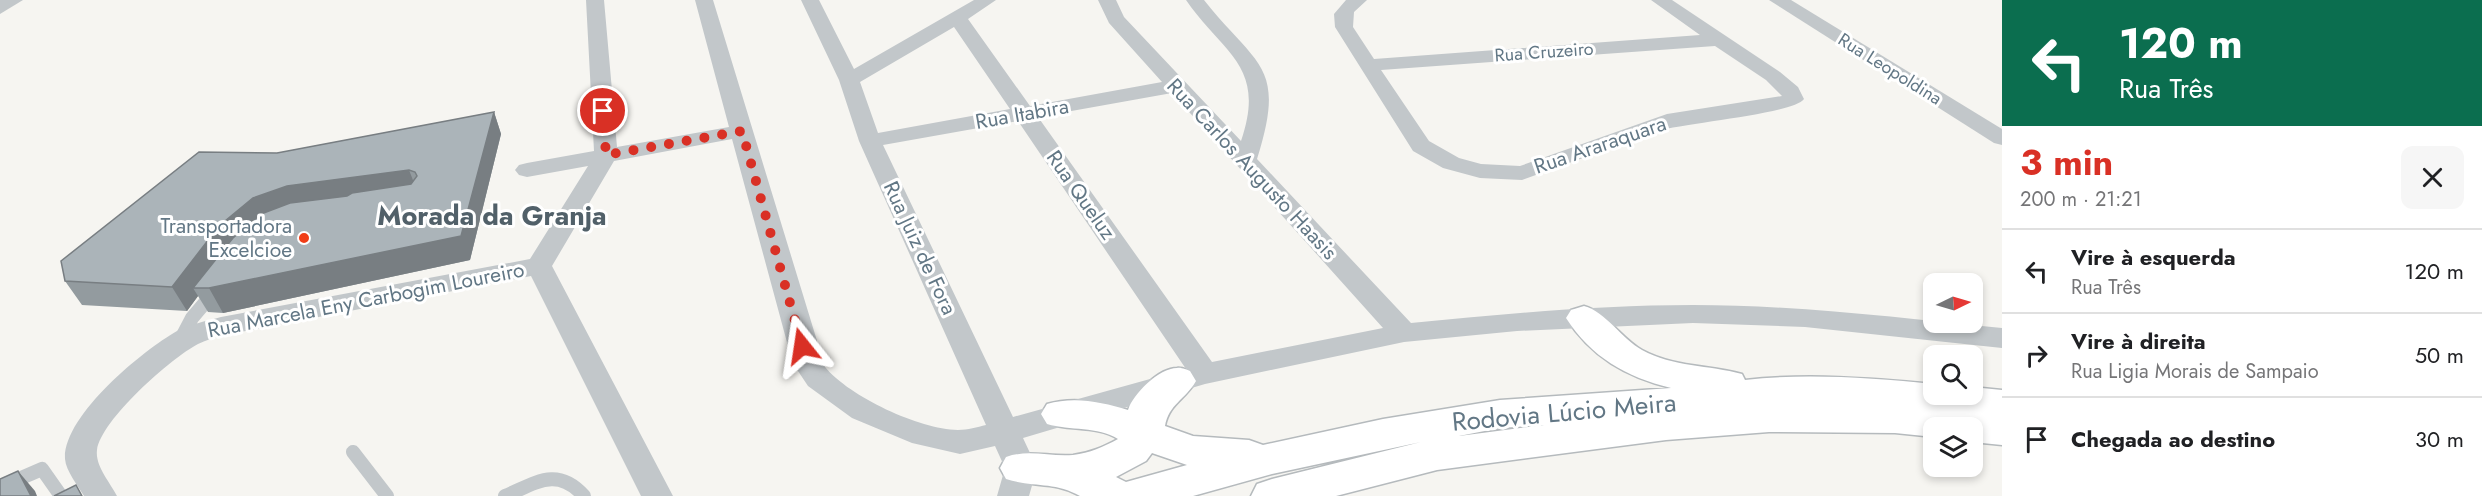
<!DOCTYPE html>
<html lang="pt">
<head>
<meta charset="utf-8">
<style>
  :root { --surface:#fff; --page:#f6f6f6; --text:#202124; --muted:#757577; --line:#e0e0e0; --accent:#d93025 }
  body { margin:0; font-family:Jost,sans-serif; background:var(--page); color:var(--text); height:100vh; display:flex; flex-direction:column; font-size:22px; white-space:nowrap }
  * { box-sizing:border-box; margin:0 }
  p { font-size:20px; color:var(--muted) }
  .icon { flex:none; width:33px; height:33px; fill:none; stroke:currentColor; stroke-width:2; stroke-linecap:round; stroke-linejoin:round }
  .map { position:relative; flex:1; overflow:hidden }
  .sheet { display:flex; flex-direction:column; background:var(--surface); width:480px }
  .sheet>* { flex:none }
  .hud { background:#0b6e4f; color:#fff; overflow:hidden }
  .needle { width:39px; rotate:85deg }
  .tools { position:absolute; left:1923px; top:273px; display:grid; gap:12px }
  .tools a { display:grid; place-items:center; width:60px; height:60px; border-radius:12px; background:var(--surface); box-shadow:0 3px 9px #0003; font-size:30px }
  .pin { position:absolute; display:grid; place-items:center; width:51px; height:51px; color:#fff; margin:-26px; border:3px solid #fff; border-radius:50%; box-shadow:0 2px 6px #0007 }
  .me { position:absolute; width:66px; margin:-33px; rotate:345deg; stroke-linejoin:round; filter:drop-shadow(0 0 4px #0008) }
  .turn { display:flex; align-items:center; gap:21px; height:126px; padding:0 18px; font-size:27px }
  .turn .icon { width:78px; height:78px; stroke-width:2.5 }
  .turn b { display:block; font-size:42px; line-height:51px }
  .round { display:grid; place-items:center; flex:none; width:63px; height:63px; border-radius:12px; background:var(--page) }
  .summary { display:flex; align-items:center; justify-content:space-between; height:102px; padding:0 18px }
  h1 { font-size:36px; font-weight:700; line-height:45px; color:var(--accent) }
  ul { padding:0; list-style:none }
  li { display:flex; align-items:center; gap:18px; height:84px; padding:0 18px; border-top:2px solid var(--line) }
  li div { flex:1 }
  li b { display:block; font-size:22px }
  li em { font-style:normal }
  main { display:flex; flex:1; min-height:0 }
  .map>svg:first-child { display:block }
</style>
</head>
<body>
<main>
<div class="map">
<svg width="2002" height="496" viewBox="0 0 2002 496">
  <rect width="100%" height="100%" fill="#f6f5f1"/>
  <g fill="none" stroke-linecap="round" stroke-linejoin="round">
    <defs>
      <path id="primary" d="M1584,306C1606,312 1621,338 1642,350C1673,367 1709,365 1742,374L1745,380C1807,373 1871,378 1934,384V394H1972V387L2002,390V445L1972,442V428H1934V437L1895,433L1769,432L1666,440L1437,470L1336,496H1251L1257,484L1272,479L1421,442L1272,474L1193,496H1080C1054,481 1034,488 1006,479L1000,468L1006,457C1029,449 1050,457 1073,455C1090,453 1103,447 1118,439C1098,426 1070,431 1047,424L1041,414L1047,404C1074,396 1102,402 1128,410C1133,394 1159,368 1177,368C1181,367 1187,370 1190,371L1196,381C1185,400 1169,404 1165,426L1193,436L1249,440L1263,445L1383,419L1500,400L1671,388C1626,377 1591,357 1566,318L1571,310ZM1544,425L1459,436L1500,428ZM1152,453L1187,465L1126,482L1116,477L1146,461Z"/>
    </defs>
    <!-- primary casing -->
    <use href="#primary" stroke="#b5babd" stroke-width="3"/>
    <!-- service -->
    <g stroke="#c2c7ca" stroke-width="14">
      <path d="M181,339L192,318L214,292"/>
      <path d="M353,452L387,496"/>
      <path d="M0,487L42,469L61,496"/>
      <path d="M505,496C536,483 557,466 584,496"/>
    </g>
    <!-- minor -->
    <g fill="#c2c7ca" fill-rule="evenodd">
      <path d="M0,0H23L0,14Z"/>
      <path d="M586,0H604L617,147L729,127L695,0H713L825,367C850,397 919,429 958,430C968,430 977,427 986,425L859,141L839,80L801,0H819L854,69L974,0H996L968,19L1030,106L1162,82L1109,23L1098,0H1116L1124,17L1241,141C1267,65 1223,54 1186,0H1204C1257,67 1287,64 1257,159L1411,323C1504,314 1599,305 1693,305C1797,305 1900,318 2002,328V348L1805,327L1693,323L1517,331L1404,342L1205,384L1023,438L1037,468L1029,496H997L1005,468L995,446L960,454L912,443L852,418L808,386L796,368L788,346L732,139L614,161L552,266L673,496H641L531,276L225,335C216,337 206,340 198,344C171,358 101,420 97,450C95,466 110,482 117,496H84C78,486 66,471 65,459C63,416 142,351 177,331C190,324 207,321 221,317L530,259L588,166L527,177L519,175L515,170L519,165L527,163L594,151ZM954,27L1010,109L878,133L860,82ZM1172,93L1383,328L1212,362L1038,117ZM1018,121L1186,369L1013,417L883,145Z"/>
      <path d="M1346,0H1367L1354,12L1353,27L1374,59L1700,35L1651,0H1672L1780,72L1798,87L1804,99C1793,114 1683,123 1658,131L1522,180L1480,178L1443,168L1413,151L1335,27L1334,14ZM1715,46L1766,80L1782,96L1667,114L1520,166L1481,164L1459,158L1429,141L1381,70Z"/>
      <path d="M1769,0H1791L2002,129V145L1994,143Z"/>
    </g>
    <!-- primary -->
    <use href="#primary" fill="#fff" fill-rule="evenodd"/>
  </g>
  <!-- wall -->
  <path fill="#939b9f" d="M494,112L501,134L470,260L223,313L208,312L198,296L187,311L82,305L65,281L277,153Z"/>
  <!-- shaded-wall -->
  <g fill="#787e82">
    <path d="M494,112L501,134L470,260L223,313L209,288L461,236Z"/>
    <path d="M409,170L418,193L193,288L198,296L187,311L172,287L219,226L253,198L287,186Z"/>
    <path d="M18,471L35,491L37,496H31Z"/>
  </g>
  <!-- building -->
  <g fill="#abb4b9" stroke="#787e82" stroke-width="1.5">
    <path d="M494,112L461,236L209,288H193L233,238L261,214L290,203L347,196L352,193L411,184L417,176L415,172L409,170L287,186L253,198L219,226L172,287L65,281L61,261L199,152L277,153Z"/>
    <path d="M18,471L31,496H0V479Z"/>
    <path d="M76,485L82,496H54Z"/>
  </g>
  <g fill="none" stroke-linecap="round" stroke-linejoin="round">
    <!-- route -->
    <path stroke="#d93025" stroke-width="10" stroke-dasharray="0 18" d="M603,111L606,155L742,131L802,346"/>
  </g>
  <!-- markers -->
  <circle fill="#f03d17" stroke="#fff" stroke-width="2" cx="304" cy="238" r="6"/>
  <g text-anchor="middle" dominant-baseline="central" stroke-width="6" stroke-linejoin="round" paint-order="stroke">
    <!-- far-street labels -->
    <g font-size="18" fill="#627785" stroke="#fff">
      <text transform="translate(1544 52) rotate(-4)">Rua Cruzeiro</text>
      <text transform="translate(1890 69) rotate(32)">Rua Leopoldina</text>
    </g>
    <!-- street labels -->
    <g font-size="21" fill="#627785" stroke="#fff">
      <text transform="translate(1022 114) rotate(-10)">Rua Itabira</text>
      <text transform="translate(1600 145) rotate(-19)">Rua Araraquara</text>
      <text transform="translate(1252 169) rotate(47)">Rua Carlos Augusto Haasis</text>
      <text transform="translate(1081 195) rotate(55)">Rua Queluz</text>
      <text transform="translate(920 248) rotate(65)">Rua Juiz de Fora</text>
      <text transform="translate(366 300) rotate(-11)">Rua Marcela Eny Carbogim Loureiro</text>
    </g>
    <!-- poi labels -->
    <g font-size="21" fill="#627785" stroke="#fff" text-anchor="end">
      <text x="292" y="226">Transportadora<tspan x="292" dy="24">Excelcioe</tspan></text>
    </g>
    <!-- near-street labels -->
    <g font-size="26" fill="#627785" stroke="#fff">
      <text transform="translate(1564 412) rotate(-5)">Rodovia Lúcio Meira</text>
    </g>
    <!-- district labels -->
    <g font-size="27" font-weight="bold" fill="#516069" stroke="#fff">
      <text x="492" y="215">Morada da Granja</text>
    </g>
  </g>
</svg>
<div class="tools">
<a><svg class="needle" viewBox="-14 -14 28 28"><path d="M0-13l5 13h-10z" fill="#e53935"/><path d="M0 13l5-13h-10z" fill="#757577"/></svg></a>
<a><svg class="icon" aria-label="search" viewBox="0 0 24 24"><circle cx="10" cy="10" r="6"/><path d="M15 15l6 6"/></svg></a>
<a><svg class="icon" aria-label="layers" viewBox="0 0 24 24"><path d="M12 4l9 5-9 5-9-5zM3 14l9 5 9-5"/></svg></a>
</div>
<div class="pin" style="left:603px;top:111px;background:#d93025"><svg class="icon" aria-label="arrive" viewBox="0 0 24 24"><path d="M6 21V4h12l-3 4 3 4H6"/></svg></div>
<svg class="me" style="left:802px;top:346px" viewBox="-20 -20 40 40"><path d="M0-17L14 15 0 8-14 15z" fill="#d93025" stroke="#fff" stroke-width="4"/></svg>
</div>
<section class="sheet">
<div class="hud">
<div class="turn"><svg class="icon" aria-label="left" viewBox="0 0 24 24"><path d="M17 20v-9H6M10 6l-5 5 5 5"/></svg><div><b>120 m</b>Rua Três</div></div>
</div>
<div class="summary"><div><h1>3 min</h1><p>200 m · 21:21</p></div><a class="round"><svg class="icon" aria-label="close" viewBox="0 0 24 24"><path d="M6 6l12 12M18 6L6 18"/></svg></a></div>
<ul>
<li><svg class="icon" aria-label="left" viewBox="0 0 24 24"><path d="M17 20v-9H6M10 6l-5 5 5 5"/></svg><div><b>Vire à esquerda</b><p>Rua Três</p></div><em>120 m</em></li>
<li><svg class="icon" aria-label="right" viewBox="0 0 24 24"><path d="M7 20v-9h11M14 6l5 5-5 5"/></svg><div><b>Vire à direita</b><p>Rua Ligia Morais de Sampaio</p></div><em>50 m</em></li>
<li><svg class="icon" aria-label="arrive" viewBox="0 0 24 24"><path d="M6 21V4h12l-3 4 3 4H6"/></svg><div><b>Chegada ao destino</b></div><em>30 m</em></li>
</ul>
</section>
</main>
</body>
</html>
